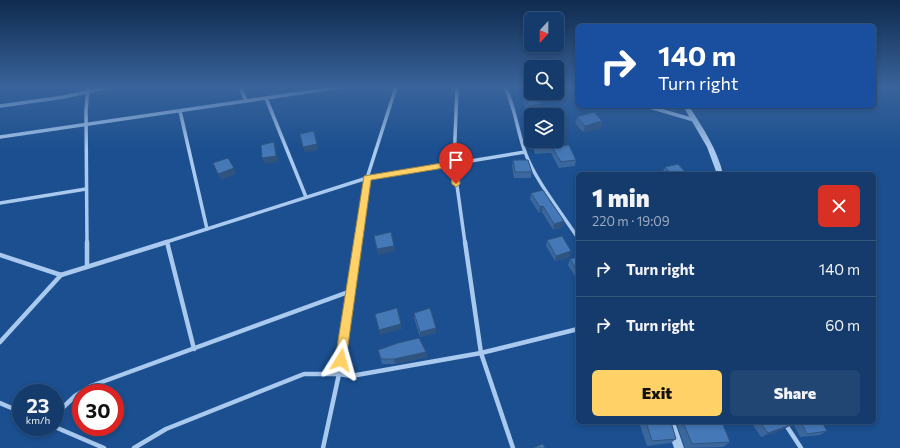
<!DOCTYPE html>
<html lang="en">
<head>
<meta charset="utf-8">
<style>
  :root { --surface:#143b6b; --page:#214673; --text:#f1f3f6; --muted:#9dadc1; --line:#33557e; --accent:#ffd166 }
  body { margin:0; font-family:Commissioner,sans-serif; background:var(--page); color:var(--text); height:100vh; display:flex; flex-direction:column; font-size:15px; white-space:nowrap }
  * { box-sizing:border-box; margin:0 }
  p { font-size:13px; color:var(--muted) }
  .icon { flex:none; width:22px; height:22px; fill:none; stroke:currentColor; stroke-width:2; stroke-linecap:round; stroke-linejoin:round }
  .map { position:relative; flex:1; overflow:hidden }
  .side { position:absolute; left:576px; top:172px; width:300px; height:252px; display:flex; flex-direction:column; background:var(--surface); border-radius:6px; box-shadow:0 2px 6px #0003,0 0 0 1px var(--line) }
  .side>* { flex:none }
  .hud { position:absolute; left:576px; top:24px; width:300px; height:84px; border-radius:6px; box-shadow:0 2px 6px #0003,0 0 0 1px var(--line); background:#1a4fa0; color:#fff; overflow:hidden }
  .needle { width:26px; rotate:201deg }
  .fabs { position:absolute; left:524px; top:12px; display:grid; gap:8px }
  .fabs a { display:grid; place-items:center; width:40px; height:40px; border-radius:6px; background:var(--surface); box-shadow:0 2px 6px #0003,0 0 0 1px var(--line); font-size:20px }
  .speed { position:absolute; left:12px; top:384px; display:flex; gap:8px; font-size:20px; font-weight:700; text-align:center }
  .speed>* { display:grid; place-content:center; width:52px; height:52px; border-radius:50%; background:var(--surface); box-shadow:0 2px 6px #0003,0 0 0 1px var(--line); line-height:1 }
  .speed small { font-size:10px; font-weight:400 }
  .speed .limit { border:6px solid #d22; background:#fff; color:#111 }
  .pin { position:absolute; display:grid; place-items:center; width:34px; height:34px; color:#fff; margin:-41px -17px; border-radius:50% 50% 50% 0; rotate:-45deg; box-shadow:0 0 4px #0007 }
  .pin .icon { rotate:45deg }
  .me { position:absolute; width:44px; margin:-22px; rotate:8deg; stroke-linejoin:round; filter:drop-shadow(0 0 3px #0008) }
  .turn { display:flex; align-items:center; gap:14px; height:84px; padding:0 16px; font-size:18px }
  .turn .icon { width:52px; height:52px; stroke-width:2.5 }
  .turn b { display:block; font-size:28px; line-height:34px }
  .round { display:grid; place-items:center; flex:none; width:42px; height:42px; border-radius:6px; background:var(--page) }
  .overview { display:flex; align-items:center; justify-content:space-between; height:68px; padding:0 16px }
  h1 { font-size:24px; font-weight:800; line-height:30px }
  .cta { display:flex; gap:8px; margin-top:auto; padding:8px 16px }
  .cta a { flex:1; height:46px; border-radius:6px; background:var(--accent); color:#111; font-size:16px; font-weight:800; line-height:46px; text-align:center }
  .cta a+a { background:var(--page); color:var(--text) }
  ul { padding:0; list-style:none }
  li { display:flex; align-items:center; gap:12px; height:56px; padding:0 16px; border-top:1px solid var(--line) }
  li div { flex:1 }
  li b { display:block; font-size:15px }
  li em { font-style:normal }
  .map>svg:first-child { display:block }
</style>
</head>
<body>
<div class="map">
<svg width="900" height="448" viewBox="0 0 900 448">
  <rect width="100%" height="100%" fill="#1b4f8f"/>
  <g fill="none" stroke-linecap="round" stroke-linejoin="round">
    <!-- minor-far1 -->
    <g stroke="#a9c9ee" stroke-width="3.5">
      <path d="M240,87L246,101"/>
      <path d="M457,87L454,164L465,243"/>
      <path d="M505,87C515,107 517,130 525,152C535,180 561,212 578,238"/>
      <path d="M266,98L306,197"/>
      <path d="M0,106L64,97L108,87"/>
      <path d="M646,106L694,120"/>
      <path d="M180,111L207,229"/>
      <path d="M0,137L341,87"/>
      <path d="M0,203L86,189"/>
      <path d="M87,243L86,111L88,87"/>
      <path d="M163,243L367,178L525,152"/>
      <path d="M358,243L367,178L396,87"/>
    </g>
    <!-- minor -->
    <g stroke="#a9c9ee" stroke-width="4.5">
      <path d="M87,242V267"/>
      <path d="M167,242L194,349"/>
      <path d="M465,242L481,353L513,448"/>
      <path d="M0,255L61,275L167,242"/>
      <path d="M0,342L61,275"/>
      <path d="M0,403L21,412"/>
      <path d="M55,415L75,396L91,386L351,291"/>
      <path d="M784,422L801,448"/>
      <path d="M55,427L104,448"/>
      <path d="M134,448L166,429L304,374H339L351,376L481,353L578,329"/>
      <path d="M323,448L339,374L358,242"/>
    </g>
    <!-- tertiary -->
    <g fill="#a9c9ee" fill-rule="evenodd">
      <path d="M683,106H689C703,128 717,149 723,174H717L707,147Z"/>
      <path d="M665,422H675L684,448H674Z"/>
    </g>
  </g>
  <!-- wall -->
  <g fill="#3a679d">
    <path d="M524,97L540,110L528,112L523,103Z"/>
    <path d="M658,106H678L675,111Z"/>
    <path d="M577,117L602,121L601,128L583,132L575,123Z"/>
    <path d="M531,140V141H550L552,147L576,160L575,166L559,168L551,153L535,154L531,142Z"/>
    <path d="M513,160L532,172L531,178H514L512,166Z"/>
    <path d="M665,167L687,174H663L662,173Z"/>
    <path d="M531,193L564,221L563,227L553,230L542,212L539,213L530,199Z"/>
    <path d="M547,240L570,257L555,261L546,246Z"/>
    <path d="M578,257V281L568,265L570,259Z"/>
    <path d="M414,313L436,328V333L420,337L414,318Z"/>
    <path d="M378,350L426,352L427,357L395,364H382Z"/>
    <path d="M639,422H671L676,439L671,443L647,446Z"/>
    <path d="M676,422H722L730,442L723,447L685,448Z"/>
    <path d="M751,422H822L827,431L820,435L800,437L794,425L791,426L790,425L784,429L761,437Z"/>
  </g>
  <!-- shaded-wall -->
  <g fill="#305480">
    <path d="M166,87H189V89L169,92Z"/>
    <path d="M541,104L540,110L528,112L529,106Z"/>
    <path d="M602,121L601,128L583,132L585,126Z"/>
    <path d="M314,131L318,150L305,153L303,147Z"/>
    <path d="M274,142L276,148L278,162L265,164L262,158Z"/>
    <path d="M234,168L236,174L221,180L218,174Z"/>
    <path d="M543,206L542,212L539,213L540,207Z"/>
    <path d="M564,221L563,227L553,230L554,224Z"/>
    <path d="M394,246L395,251L378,255L377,249Z"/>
    <path d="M571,251L570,257L555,261L556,256Z"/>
    <path d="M401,324L402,329L380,335L379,330Z"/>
    <path d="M436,328V333L420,337V332Z"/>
    <path d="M426,352L427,357L395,364L394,359Z"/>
    <path d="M791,425L784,429L761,437L768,433Z"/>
  </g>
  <!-- building -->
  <g fill="#4478b7" stroke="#305480">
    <path d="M537,95L541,104L529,106L524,97Z"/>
    <path d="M594,112L602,121L585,126L577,117Z"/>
    <path d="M314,131L317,144L303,147L300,134Z"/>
    <path d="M533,141H550L552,147L536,148Z"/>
    <path d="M274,142L276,156L262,158L261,145Z"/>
    <path d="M569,145L576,160L561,162L552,147Z"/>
    <path d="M228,158L234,168L218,174L213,163Z"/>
    <path d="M513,160H528L532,172H515Z"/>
    <path d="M678,164L687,174H671L665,167Z"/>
    <path d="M543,190L564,221L554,224L543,206L540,207L531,193Z"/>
    <path d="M391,232L394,246L377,249L374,236Z"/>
    <path d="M562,236L571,251L556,256L547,240Z"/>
    <path d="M578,257V272L570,259Z"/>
    <path d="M397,308L401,324L379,330L375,314Z"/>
    <path d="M430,308L436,328L420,332L414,313Z"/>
    <path d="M419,338L426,352L394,359H381L378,350L398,343Z"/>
    <path d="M646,422H671L676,439L652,441Z"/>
    <path d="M683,422H722L730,442L692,444Z"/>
    <path d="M760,422H789L791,425L768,433Z"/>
    <path d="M801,422H822L827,431L807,434Z"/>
    <path d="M543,444L545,448H532Z"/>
  </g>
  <!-- sky -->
  <linearGradient id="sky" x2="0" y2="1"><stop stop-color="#0f2b4f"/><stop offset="0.58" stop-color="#39639b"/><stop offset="1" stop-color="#39639b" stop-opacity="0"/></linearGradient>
  <rect width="900" height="150" fill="url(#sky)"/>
  <!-- route -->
  <path fill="#ffd166" stroke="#a68842" d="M454,161L458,164L460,184L456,187L452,184L450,167L371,180L346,360L345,364L341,366L337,364L335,360L364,176Z"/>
</svg>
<div class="fabs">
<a><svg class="needle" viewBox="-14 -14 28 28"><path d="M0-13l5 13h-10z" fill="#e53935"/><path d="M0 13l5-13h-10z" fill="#9dadc1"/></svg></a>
<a><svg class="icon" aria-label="search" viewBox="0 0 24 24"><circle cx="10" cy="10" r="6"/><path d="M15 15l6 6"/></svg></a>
<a><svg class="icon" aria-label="layers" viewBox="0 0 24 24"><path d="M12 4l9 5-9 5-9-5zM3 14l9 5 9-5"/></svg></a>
</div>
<div class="speed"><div>23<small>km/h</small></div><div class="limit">30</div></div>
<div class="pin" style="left:456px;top:184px;background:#d93025"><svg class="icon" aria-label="arrive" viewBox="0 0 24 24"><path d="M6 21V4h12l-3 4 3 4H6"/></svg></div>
<svg class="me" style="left:341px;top:360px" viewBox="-20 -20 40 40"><path d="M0-17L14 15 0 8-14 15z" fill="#ffd166" stroke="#fff" stroke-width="4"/></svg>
<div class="hud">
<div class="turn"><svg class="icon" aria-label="right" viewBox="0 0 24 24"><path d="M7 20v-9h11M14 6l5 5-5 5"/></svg><div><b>140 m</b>Turn right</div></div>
</div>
<section class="side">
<div class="overview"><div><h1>1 min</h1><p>220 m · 19:09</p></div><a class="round" style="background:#d93025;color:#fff"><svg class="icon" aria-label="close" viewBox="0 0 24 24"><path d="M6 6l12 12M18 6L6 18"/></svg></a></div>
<ul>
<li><svg class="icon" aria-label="right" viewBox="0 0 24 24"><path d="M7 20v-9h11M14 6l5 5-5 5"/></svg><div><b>Turn right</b></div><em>140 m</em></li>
<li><svg class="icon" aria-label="right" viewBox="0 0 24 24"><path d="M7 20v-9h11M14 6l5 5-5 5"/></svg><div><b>Turn right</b></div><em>60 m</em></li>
</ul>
<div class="cta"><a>Exit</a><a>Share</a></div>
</section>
</div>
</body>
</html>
